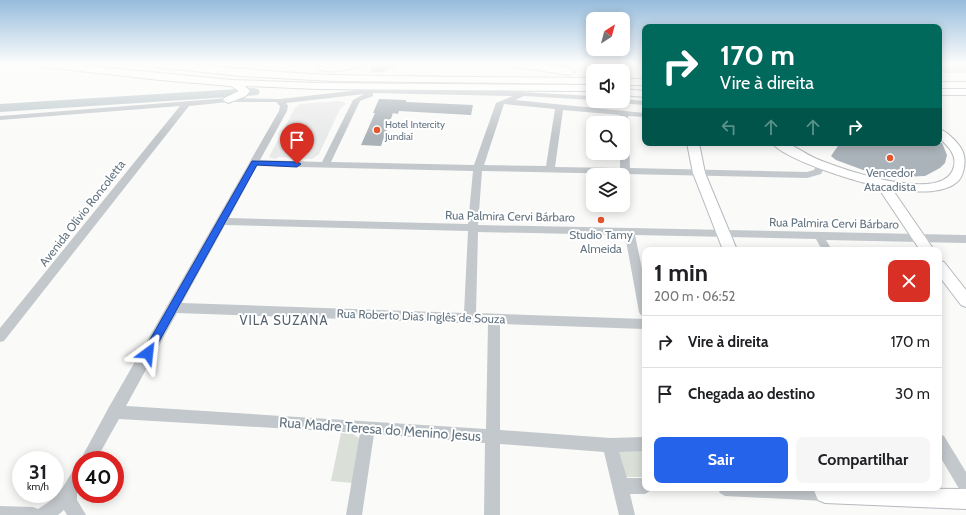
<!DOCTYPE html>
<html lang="pt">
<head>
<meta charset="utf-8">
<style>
  :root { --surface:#fff; --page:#f6f6f6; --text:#202124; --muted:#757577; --line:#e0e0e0; --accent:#2563eb }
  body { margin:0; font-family:Cabin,sans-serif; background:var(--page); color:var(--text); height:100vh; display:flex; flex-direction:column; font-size:15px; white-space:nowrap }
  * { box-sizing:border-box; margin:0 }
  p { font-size:13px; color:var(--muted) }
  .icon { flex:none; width:22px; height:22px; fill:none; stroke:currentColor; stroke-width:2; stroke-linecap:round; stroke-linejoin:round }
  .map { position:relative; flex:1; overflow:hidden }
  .drawer { position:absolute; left:642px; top:247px; width:300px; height:244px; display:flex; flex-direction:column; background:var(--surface); border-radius:8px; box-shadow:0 2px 10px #0003 }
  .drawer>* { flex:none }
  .hud { position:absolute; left:642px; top:24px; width:300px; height:122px; border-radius:8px; box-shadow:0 2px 10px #0003; background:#00695c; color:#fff; overflow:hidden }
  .needle { width:26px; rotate:36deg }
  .buttons { position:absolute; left:586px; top:12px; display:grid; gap:8px }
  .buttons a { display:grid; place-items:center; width:44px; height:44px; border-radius:8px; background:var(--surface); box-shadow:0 2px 10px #0003; font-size:20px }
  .speed { position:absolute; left:12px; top:451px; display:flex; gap:8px; font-size:20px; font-weight:700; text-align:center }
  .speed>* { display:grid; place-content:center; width:52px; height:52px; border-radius:50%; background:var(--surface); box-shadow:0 2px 10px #0003; line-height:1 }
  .speed small { font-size:10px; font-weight:400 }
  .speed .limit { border:6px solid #d22; background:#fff; color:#111 }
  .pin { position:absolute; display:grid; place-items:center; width:34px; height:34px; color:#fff; margin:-41px -17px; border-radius:50% 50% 50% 0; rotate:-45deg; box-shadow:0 0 4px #0007 }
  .pin .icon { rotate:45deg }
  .me { position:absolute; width:44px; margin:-22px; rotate:30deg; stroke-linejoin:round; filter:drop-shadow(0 0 3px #0008) }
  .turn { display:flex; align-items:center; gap:14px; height:84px; padding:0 12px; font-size:18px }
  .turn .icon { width:52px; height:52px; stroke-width:2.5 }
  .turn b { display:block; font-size:28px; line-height:34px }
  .lanes { display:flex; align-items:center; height:38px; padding:0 12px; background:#0003; justify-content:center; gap:20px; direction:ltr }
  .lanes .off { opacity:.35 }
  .round { display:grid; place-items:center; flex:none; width:42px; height:42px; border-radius:8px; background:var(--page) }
  .head { display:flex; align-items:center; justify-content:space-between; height:68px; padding:0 12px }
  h1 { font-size:24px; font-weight:700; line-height:30px }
  .button { display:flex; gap:8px; margin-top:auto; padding:8px 12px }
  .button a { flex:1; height:46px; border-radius:8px; background:var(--accent); color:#fff; font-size:16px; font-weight:700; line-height:46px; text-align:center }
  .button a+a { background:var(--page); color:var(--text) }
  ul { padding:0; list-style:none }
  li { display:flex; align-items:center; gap:12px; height:52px; padding:0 12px; border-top:1px solid var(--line) }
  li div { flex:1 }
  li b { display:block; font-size:15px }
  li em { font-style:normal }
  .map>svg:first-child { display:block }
</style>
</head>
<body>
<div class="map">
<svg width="966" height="515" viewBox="0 0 966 515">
  <rect width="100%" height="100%" fill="#fafaf8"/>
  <!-- built -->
  <path fill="#e8e9e9" d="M339,101L344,102L346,104L340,109L319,154L312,159L279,157L275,159L269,157L295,108L300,104Z"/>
  <!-- green -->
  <g fill="#dadfd7">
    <rect x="939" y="64" width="27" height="9"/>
    <path d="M341,433L353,434L362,440L353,483L331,481Z"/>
    <path d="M620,449H645V477H626L616,458Z"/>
  </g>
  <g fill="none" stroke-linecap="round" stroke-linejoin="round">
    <!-- canal -->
    <path fill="#bbc7cb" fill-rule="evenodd" d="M939,64L966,65V69L939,68Z"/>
    <!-- river -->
    <g fill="#bbc7cb" fill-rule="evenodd">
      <path d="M379,64H398C394,70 379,74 372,72L370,69L372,66Z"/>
      <path d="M253,88L258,89L260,92L258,95L0,112V104Z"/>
    </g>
  </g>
  <!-- building -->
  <g fill="#aab3b9">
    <path d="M379,99L406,100V102L473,105L471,115L399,111L398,114L393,113L381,146L361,145L375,113H373Z"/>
    <path d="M840,143H942L947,155L945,163L940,168L925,176L899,177L863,170L836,160L831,156Z"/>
  </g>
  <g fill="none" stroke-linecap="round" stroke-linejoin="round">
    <defs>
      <g id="major">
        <path d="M39,64H68L232,80L318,83L593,85V91L318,89L245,86L250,91L246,96L228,103L223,100L224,98L239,91L231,86L160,80L44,67Z"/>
        <path d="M623,89L645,91V97L623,95Z"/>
        <rect x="939" y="89" width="27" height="6"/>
        <path d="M939,129C946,131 953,138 958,144C965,152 966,162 963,172C962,175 960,180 957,182C943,195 909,192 892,189L934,250H920L877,186C855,181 785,160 772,143C776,143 781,142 785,143C792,144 809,156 817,159C841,169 946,206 954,166C957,154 947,145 939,138Z"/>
        <path d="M687,143H699L705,173L737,250H723L693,173Z"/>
        <path d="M939,261L944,262L966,290V307L961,305L939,276Z"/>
        <path d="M813,488L966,489V509L825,503L818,500Z"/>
      </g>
      <g id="highway">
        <path d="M150,64C212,64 273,73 335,75C421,77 507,77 593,78V84L334,81L241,76L155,67L151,66Z"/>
        <path d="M364,64L363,66C353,69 324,75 318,68L323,65Z"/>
        <path d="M512,64C524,64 569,64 575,72L570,75L517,67L513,66Z"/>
        <rect x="623" y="79" width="22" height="6"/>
        <rect x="939" y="82" width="27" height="6"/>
      </g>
    </defs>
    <!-- major casing -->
    <use href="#major" stroke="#b5babe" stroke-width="2"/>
    <!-- highway casing -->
    <use href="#highway" stroke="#b4b9bd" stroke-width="2"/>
    <!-- minor -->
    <g fill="#c3c8cc" fill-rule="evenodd">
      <path d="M368,89L488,90L593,96V100L524,96L515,100L645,113V117L628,116L630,168L807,172L814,170L818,163L821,162L826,165L821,174L807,178L482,171L478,225L966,235V243L826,240L832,250H822L816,239L635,235L645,283V317L641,315L639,312L625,235L478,232L476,313L645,319V329L500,324V430L610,438L645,437V451L619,452L627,478H645V488H652L650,491L645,494H630L635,515H619L604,452L500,444V515H484L485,443L374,434L362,515H346L360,433L119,419L96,460L81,461L83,455L109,407L279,111L280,106L276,102H228L189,106L4,341L0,342V328L180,106L0,120V116L228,98L280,99ZM373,93L513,96L496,103L474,165L331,162L360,101L373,96ZM364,94L353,100L322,162L260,160L287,111L288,106L286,103ZM504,104L555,109L546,166L484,165ZM563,110L620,115V123H623V153H620V168L555,167ZM257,166L473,171L468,224L229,218ZM225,225L468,231L464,313L182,303ZM177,313L488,324L486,429L126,406Z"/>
      <path d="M623,99L645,101V105L618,103L614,101H623Z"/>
      <path d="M939,434L944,436L966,472V495L961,492L939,455Z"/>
      <path d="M81,464V487L77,494V500L86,515H67L64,510L58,515H0V506L33,507L38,509C46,504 54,499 60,491C67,483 71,469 81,464Z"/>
      <path d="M717,488H831L833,493L830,498L825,501L725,496L720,493Z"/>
    </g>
    <!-- major -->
    <use href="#major" fill="#fff" fill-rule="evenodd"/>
    <!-- highway -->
    <use href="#highway" fill="#fff" fill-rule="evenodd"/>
  </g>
  <!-- sky -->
  <linearGradient id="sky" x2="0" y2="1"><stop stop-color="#96bcdc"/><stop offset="0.47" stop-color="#fdfdfc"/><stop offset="1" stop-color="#fdfdfc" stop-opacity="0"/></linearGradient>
  <rect width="966" height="136" fill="url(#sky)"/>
  <!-- route -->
  <path fill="#2563eb" stroke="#184099" d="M252,161L297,162L301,164L297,167L257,165L151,356L148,357L144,356L142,353L144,350Z"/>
  <!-- markers -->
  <g fill="#e4572e" stroke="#fff" stroke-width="1.5">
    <circle cx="377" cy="130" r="4"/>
    <circle cx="890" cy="158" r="4"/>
    <circle cx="601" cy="220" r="4"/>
  </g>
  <g text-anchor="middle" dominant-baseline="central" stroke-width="4" stroke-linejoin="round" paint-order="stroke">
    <!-- far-poi labels -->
    <g font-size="10" fill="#657683" stroke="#fff" text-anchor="start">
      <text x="385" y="124">Hotel Intercity<tspan x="385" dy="12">Jundiaí</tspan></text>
    </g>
    <!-- poi labels -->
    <g font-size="12" fill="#657683" stroke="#fff">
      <text x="890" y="172">Vencedor<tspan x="890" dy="14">Atacadista</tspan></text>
      <text x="601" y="234">Studio Tamy<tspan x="601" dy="14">Almeida</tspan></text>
    </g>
    <!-- street labels -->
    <g font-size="12" fill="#657683" stroke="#fff">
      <text transform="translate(82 213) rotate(-52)">Avenida Olívio Roncoletta</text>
      <text transform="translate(510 216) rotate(1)">Rua Palmira Cervi Bárbaro</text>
      <text transform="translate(834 223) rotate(1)">Rua Palmira Cervi Bárbaro</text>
      <text transform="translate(421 316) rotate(2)">Rua Roberto Dias Inglês de Souza</text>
    </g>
    <!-- neighbourhood labels -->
    <g font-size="13" letter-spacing="1" fill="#57646e" stroke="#fff">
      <text x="284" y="320">VILA SUZANA</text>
    </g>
    <!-- near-street labels -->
    <g font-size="14" fill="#657683" stroke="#fff">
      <text transform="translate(380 429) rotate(4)">Rua Madre Teresa do Menino Jesus</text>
    </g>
  </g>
</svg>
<div class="buttons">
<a><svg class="needle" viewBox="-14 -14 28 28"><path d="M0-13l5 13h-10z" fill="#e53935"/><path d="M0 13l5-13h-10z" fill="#757577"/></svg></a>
<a><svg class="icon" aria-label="sound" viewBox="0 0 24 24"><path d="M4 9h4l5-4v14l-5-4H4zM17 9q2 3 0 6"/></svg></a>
<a><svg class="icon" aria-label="search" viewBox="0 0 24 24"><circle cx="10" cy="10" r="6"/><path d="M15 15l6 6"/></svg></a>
<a><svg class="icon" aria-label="layers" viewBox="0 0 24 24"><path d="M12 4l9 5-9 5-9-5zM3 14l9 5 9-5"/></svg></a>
</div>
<div class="speed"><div>31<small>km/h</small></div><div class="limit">40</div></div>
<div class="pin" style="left:297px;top:164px;background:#d93025"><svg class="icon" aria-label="arrive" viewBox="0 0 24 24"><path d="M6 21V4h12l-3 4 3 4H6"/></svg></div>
<svg class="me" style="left:148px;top:353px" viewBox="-20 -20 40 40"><path d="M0-17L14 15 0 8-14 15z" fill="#2563eb" stroke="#fff" stroke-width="4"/></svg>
<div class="hud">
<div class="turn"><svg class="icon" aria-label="right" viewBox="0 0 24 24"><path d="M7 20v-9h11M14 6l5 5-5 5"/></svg><div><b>170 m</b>Vire à direita</div></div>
<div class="lanes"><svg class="icon off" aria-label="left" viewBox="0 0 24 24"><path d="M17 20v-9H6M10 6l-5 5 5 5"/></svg><svg class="icon off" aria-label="ahead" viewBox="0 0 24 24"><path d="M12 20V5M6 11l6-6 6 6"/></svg><svg class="icon off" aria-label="ahead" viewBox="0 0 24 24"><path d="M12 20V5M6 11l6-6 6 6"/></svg><svg class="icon" aria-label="right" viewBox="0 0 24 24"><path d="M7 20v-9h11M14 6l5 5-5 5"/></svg></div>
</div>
<section class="drawer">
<div class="head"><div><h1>1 min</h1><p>200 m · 06:52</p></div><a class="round" style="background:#d93025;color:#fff"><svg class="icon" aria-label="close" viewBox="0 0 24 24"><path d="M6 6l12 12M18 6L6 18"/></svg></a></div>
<ul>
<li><svg class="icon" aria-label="right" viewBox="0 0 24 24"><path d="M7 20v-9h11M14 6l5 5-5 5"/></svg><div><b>Vire à direita</b></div><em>170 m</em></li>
<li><svg class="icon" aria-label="arrive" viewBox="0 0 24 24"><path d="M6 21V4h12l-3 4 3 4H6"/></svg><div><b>Chegada ao destino</b></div><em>30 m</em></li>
</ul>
<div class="button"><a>Sair</a><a>Compartilhar</a></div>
</section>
</div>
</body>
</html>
